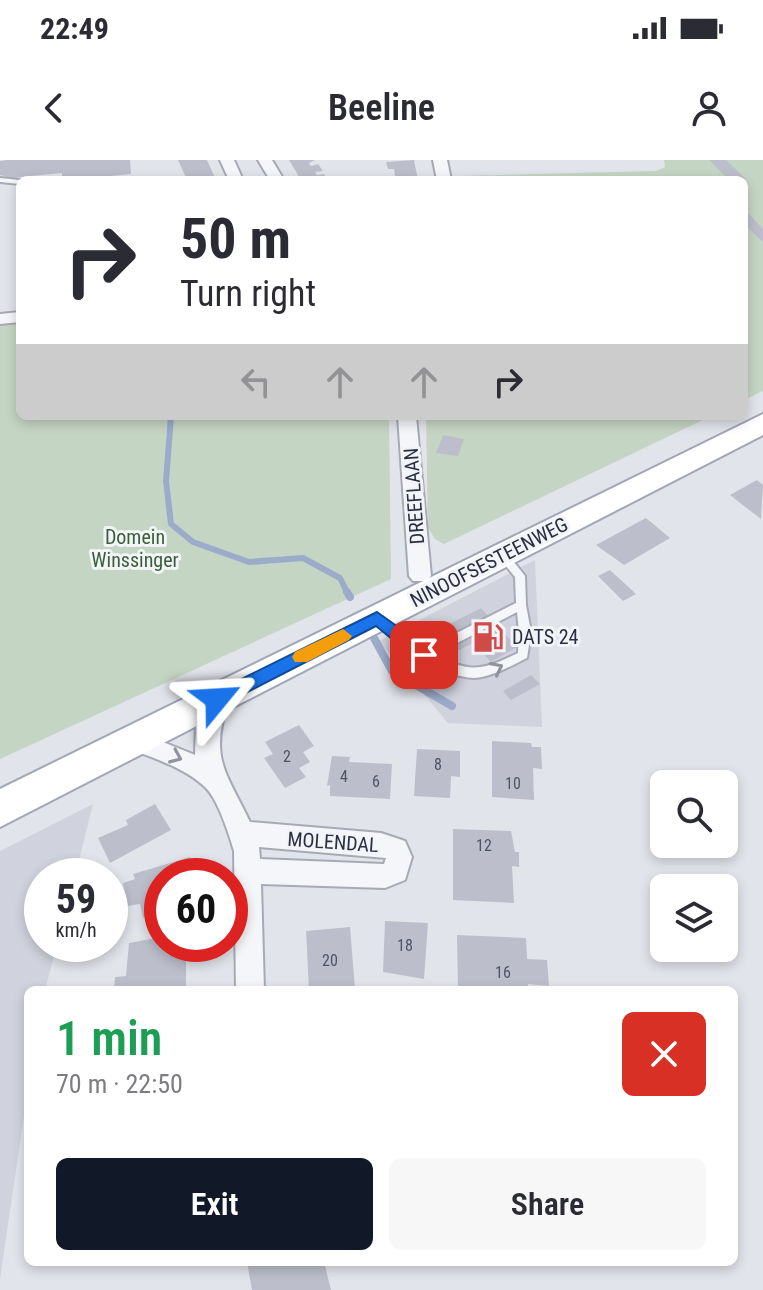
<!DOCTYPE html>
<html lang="en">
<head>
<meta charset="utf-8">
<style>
  :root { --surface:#fff; --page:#f7f7f7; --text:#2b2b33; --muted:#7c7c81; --accent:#111827 }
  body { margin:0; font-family:"Roboto Condensed",sans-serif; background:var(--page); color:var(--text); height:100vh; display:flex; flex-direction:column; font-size:30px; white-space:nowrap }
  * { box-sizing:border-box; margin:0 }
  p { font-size:26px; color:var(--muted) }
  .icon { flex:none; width:44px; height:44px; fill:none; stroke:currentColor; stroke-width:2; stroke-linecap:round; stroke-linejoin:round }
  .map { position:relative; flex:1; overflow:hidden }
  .details { position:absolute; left:24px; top:826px; width:714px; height:280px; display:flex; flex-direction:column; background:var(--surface); border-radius:12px; box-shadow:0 4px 12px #0003 }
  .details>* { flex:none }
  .top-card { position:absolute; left:16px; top:16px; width:732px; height:244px; border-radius:12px; box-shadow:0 4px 12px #0003; background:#fff; color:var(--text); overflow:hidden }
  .tools { position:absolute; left:650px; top:610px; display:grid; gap:16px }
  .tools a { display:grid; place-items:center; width:88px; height:88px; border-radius:12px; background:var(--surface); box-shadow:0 4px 12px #0003; font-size:40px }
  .speed { position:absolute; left:24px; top:698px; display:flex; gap:16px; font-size:40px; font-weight:700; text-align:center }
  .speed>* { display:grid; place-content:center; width:104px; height:104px; border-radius:50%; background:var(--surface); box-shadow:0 4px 12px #0003; line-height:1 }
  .speed small { font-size:20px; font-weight:400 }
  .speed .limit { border:12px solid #d22; background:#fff; color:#111 }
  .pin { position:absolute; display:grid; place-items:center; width:68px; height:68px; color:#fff; margin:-34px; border-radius:16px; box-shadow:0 4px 12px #0006 }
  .me { position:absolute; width:88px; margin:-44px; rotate:63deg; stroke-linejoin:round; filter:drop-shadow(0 0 6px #0008) }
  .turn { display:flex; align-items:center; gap:28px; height:168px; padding:0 32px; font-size:36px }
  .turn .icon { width:104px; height:104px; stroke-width:2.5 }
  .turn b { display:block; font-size:56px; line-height:68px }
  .lanes { display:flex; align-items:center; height:76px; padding:0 32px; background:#0003; justify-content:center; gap:40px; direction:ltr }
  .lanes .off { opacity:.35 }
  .round { display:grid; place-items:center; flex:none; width:84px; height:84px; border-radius:12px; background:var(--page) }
  .overview { display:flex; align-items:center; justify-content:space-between; height:136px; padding:0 32px }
  h1 { font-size:48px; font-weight:600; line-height:60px; color:#1e9e55 }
  .action { display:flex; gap:16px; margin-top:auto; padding:16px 32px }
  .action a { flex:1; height:92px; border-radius:12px; background:var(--accent); color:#fff; font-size:32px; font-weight:600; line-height:92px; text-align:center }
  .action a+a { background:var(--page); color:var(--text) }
  .status { display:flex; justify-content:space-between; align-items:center; height:56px; padding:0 40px; background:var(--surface); direction:ltr }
  .status svg { height:22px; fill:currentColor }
  header { display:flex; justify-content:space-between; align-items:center; height:104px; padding:0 32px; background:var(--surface); font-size:36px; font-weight:600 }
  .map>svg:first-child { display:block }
</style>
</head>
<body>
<div class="status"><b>22:49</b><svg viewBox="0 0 49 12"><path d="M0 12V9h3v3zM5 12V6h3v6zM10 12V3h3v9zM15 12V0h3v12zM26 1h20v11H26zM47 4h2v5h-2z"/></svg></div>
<header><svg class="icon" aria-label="back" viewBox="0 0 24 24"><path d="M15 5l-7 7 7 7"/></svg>Beeline<svg class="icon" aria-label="person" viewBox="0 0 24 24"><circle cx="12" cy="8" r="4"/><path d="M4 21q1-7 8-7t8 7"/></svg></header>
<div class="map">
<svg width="763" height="1130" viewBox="0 0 763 1130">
  <rect width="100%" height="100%" fill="#e2e4eb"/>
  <!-- built -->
  <g fill="#d0d3dd">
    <path d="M535,400L542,567L448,563L379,481Z"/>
    <path d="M93,644L75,716H42V784H57L45,830H28V929L0,1119V691Z"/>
  </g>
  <!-- green -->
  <g fill="#c5d5c3">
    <path d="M664,0H763V231L744,240V20H460V16L656,11L665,7Z"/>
    <path d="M20,160V256H389L391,419L0,599V163Z"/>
    <path d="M426,256H711L444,384L435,379L428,368Z"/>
  </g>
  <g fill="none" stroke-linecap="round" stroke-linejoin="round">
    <!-- stream-far1 -->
    <path stroke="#9dabcb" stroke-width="6" d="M171,256L166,321L171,364L193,382L249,402L303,398L340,418L348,434"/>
    <!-- stream -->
    <g stroke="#9dabcb" stroke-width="8">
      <path d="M347,432L350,437"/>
      <path d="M374,478L392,511L452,546"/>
    </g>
  </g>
  <!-- building -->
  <g fill="#bcbfcb">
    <path d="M8,0H130L131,14L69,20V16L62,17V13L10,18L0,15V1Z"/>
    <path d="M178,0H207L216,20H187Z"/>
    <path d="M289,0H315L309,3L311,6L318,4L323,11L315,12L317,15L324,14L328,20H301Z"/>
    <path d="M414,0L418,20H389V16H395L394,9H388L386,2Z"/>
    <path d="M709,0H726L746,19L729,20Z"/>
    <path d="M744,48L763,69V82L744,64Z"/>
    <path d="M443,275L464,279L458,296L436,293Z"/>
    <path d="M757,320L763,325L761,359L730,335Z"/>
    <path d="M646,358L670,378L624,405L596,385Z"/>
    <path d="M610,410L636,434L623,441L598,416Z"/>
    <path d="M481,448L517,487L491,502L473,483L451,494L432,473Z"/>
    <path d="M531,515L540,524L511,540L503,531Z"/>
    <path d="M299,565L314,586L303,592L310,602L299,608L306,617L285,628L264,598L273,594L265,582Z"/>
    <path d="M492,581L531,583L532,587H541L542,609L533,608L534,640L492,637Z"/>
    <path d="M417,589L460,591V617L451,616L450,638L414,636Z"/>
    <path d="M332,596L350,597L349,602L392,604L390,639L330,636V625L327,626Z"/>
    <path d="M155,644L171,670L110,703L98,678L128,665L126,660Z"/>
    <path d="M453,669L511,671L515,692H519V707L512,706L514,743L453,740Z"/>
    <path d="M190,697L195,716H162V752L143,758L140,744L127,746L123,723L135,719L133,714Z"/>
    <path d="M385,761L428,763L424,819L383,812Z"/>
    <path d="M350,767L355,829L309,830L306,771Z"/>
    <path d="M457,775L526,778L527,799L547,800L549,826L528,824V830L458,827Z"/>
    <path d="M162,777V784H186V830H114L115,817L126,816L129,783Z"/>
    <path d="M247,1102H324L331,1130H252Z"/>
  </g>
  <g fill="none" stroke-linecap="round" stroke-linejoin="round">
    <defs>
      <g id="service">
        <path d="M0,18L20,20V24L0,22Z"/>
        <path d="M135,18L140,19L141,20H132Z"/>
        <path d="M502,391L506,392L525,416L526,445L531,472L527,498C511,506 492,517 474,518C443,518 390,481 372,458L373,455H381L425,489L516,443L515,417L497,395ZM517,452L519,472L518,493C481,511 471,513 434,495Z"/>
      </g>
      <g id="minor">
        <path d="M220,0H234L243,20H229Z"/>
        <path d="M258,0H272L284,20H270Z"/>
        <path d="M433,0H447L451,20H437Z"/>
        <path d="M20,152V162L0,164V154Z"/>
        <path d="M398,256H416L431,416L427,421H413L409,416Z"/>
        <path d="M217,529L225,532L229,539C209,598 225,610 250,662L381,673L405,681L412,697L405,720L385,728L261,724L264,830H236L234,691C229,674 218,640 206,628C186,608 153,598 127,588L124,581L127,574L136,571L195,595L196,564L209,532ZM259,687L386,698L384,704L260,699Z"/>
      </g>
      <path id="primary" d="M763,254V275L0,667V629Z"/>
    </defs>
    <!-- service casing -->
    <use href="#service" stroke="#a7aab5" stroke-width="4"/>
    <!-- minor casing -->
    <use href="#minor" stroke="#a7aab5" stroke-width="4"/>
    <!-- primary casing -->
    <use href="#primary" stroke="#a1a6b7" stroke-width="4"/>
    <!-- service -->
    <use href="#service" fill="#f5f6f9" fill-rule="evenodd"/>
    <!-- minor -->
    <use href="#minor" fill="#f5f6f9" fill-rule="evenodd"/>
    <!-- primary -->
    <use href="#primary" fill="#fff" fill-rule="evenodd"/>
  </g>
  <!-- one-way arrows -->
  <defs><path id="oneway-chevron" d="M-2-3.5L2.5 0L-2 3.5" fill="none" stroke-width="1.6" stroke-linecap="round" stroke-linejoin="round" transform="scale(2)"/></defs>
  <g stroke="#90929e">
    <use href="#oneway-chevron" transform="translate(497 508) rotate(-27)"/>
    <use href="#oneway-chevron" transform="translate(176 597) rotate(23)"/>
  </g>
  <!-- route -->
  <path fill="#1a73e8" stroke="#114b97" stroke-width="2" d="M377,452L430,490L433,495L430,500H418L376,466L224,544H211L208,539L211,534Z"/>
  <!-- slow -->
  <path fill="#f59e0b" d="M343,469L352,476L349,480L307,502H295L292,497L295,492Z"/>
  <!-- icons -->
  <defs>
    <symbol id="fuel-bare" viewBox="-9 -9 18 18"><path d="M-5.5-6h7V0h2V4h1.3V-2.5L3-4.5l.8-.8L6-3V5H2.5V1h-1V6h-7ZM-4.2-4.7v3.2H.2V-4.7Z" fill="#d04a47" stroke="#f2f4f8" stroke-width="2.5" paint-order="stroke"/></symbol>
  </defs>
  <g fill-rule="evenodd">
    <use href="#fuel-bare" x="466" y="455" width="44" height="44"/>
  </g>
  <g text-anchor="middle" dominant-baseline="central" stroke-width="6" stroke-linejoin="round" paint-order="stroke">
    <!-- number labels -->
    <g font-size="16" fill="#4e5365">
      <text x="287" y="596">2</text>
      <text x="438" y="604">8</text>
      <text x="344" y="616">4</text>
      <text x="376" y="621">6</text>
      <text x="513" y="623">10</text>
      <text x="484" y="685">12</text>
      <text x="405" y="785">18</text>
      <text x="330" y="800">20</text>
      <text x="503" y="812">16</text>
    </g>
    <!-- street labels -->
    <g font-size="20" fill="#2a2f43" stroke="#f2f4f8">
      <text transform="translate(414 336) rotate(-94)">DREEFLAAN</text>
      <text transform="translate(489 402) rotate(-27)">NINOOFSESTEENWEG</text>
      <text transform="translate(333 682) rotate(4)">MOLENDAL</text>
    </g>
    <!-- park labels -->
    <g font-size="20" fill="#385f37" stroke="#f2f4f8">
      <text x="135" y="377">Domein<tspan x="135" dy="23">Winssinger</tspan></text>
    </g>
    <!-- poi labels -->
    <g font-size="20" fill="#2a2f43" stroke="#f2f4f8" text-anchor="start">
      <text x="512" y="477">DATS 24</text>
    </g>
  </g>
</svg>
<div class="tools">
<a><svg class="icon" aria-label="search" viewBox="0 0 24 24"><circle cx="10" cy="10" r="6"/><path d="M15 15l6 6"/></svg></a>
<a><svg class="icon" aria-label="layers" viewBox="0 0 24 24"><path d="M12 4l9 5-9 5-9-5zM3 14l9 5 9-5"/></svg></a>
</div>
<div class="speed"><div>59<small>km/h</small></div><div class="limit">60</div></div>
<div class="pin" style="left:424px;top:495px;background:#d93025"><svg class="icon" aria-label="arrive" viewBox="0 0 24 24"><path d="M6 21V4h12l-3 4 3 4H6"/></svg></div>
<svg class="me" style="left:217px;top:539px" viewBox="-20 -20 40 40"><path d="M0-17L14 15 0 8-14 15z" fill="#1a73e8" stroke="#fff" stroke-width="4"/></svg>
<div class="top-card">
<div class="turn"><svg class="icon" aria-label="right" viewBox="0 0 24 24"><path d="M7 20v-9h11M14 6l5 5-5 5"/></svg><div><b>50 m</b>Turn right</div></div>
<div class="lanes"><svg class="icon off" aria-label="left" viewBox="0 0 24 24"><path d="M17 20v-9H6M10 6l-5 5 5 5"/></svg><svg class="icon off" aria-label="ahead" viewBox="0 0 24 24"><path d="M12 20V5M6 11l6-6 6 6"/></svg><svg class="icon off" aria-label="ahead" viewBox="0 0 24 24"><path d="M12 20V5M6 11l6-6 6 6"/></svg><svg class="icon" aria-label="right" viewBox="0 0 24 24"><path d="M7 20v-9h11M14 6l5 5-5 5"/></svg></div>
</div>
<section class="details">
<div class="overview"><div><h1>1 min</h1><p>70 m · 22:50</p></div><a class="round" style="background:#d93025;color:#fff"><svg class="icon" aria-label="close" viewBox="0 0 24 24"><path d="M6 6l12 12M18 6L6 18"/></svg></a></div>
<div class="action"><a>Exit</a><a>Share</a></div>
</section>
</div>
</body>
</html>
